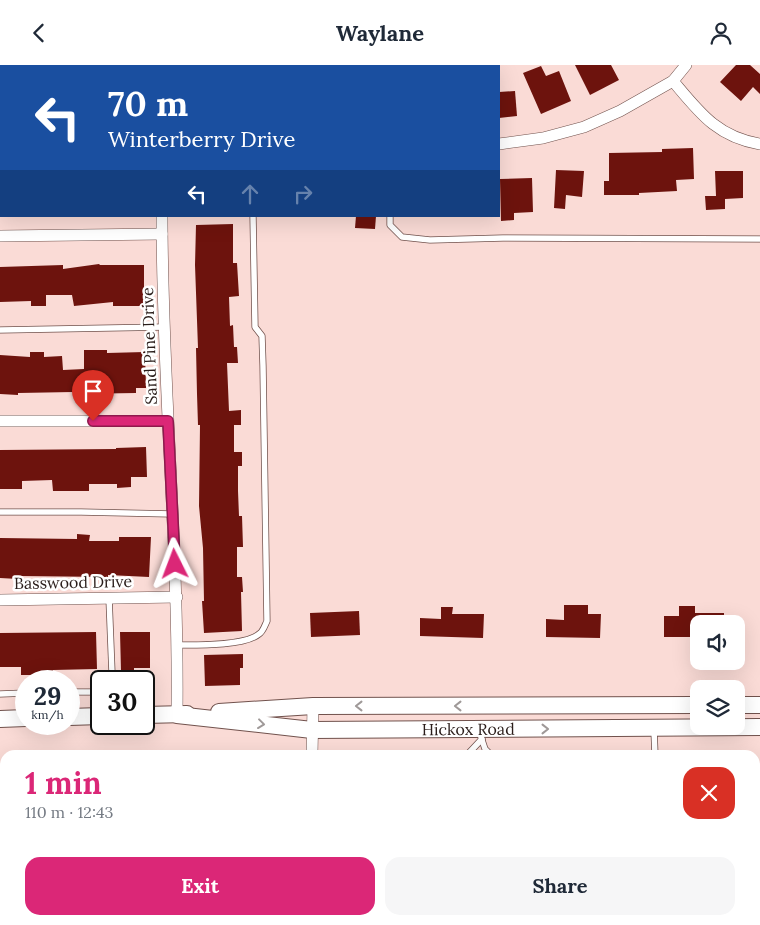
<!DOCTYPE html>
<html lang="en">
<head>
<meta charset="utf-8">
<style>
  :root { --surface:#fff; --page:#f6f6f7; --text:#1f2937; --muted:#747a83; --accent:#db2777 }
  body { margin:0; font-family:Lora,serif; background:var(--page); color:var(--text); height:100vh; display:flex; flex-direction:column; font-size:19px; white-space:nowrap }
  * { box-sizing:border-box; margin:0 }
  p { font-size:16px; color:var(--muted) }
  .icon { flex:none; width:28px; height:28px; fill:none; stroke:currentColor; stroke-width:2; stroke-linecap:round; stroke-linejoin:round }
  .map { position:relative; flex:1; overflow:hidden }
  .sheet { position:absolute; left:0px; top:685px; width:760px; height:175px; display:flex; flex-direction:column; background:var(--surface); border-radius:15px 15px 0 0; box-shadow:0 5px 20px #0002 }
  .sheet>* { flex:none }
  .hud { position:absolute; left:0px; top:0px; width:500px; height:152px; box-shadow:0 5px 20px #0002; background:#1a4fa0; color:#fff; overflow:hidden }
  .fabs { position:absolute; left:690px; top:550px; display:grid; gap:10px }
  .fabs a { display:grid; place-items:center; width:55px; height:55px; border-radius:10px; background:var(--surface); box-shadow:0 5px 20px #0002; font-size:25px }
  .speed { position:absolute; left:15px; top:605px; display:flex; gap:10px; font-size:25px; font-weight:700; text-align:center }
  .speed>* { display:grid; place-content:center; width:65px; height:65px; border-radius:50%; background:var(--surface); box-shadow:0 5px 20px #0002; line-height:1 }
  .speed small { font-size:12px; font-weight:400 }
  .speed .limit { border:2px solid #111; border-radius:8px; background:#fff; color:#111 }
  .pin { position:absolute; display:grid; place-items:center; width:42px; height:42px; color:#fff; margin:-51px -21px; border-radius:50% 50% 50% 0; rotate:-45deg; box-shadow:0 0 5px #0007 }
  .pin .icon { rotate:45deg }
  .me { position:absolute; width:55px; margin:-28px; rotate:357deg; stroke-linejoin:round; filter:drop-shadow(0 0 4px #0008) }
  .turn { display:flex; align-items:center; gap:18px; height:105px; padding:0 25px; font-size:22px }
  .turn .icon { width:65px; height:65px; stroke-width:2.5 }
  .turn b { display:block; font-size:35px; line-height:42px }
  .lanes { display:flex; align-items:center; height:48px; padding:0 25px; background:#0003; justify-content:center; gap:25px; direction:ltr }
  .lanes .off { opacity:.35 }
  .round { display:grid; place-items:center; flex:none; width:52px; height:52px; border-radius:15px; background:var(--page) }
  .head { display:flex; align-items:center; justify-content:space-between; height:85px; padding:0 25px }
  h1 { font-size:30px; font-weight:800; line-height:38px; color:var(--accent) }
  .cta { display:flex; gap:10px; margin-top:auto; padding:10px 25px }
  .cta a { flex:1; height:58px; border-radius:15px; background:var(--accent); color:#fff; font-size:20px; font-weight:800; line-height:58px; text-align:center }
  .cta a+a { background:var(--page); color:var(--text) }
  header { display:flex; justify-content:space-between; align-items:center; height:65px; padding:0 25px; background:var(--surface); font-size:22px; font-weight:800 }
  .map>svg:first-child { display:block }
</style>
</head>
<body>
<header><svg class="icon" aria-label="back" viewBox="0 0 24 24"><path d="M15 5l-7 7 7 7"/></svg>Waylane<svg class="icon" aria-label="person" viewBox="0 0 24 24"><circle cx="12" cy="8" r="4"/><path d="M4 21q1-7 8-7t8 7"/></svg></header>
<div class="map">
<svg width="760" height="860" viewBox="0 0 760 860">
  <rect width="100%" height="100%" fill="#fadbd6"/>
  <!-- building -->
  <g fill="#6d130d">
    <path d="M575,0H611L619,15L590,30Z"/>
    <path d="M736,0H750L760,9V29L753,22L741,36L720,17Z"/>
    <path d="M541,1L546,11L559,6L571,36L541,49L523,8Z"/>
    <path d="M515,26L517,51L499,53V27Z"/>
    <path d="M693,83L694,114L676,115L677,126L639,128V130H604V116H609V88L662,87V84Z"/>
    <path d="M556,105L584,106L582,132L566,130L565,144L554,143Z"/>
    <path d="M715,106H743V133L725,134V144L706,145L705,131H716Z"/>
    <path d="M532,113L533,147L514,148V155L501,156L500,114Z"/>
    <path d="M356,151H376L375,164L355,163Z"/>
    <path d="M233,159V198H237L239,231L229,232L230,261L233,260L234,282H237L238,298H227L229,346L241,345V360H234V387H242V401H238V426L239,451H242L243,482H237V512H242L243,527H241L242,566L204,568L202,536H204L203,483L199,441L200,360H198L197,329L196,283H198L195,200L196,160Z"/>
    <path d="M99,199L100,200H144V241H113V237L74,241L72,230H46V241H31V236L0,237V202L63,200V204Z"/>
    <path d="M84,285H107V288L145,287L146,323H136V328L73,329V327L18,328V330L0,329V290L30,292V287H44V292L62,291L63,305L84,304Z"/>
    <path d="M146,382L147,412H131V422L117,423V419H89V426H53L52,415L22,416V424H0V385L116,384V383Z"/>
    <path d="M77,469L90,470L89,476H119V472H151L149,512L108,510V512L18,511V514L0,513V473L77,474Z"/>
    <path d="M564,540H588V549H601L600,573L546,572V554L564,555Z"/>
    <path d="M679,541H695V548H724V559H699V572H664V551H679Z"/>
    <path d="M441,542H453L452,549H484L483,573L420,571V553L441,554Z"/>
    <path d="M359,546L360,570L311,572L310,548Z"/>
    <path d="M96,567L97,604L53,605V610H21V602H0V568Z"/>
    <path d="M120,567H150V603H134V606H121Z"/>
    <path d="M243,589V603H240V620L205,621L204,590Z"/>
  </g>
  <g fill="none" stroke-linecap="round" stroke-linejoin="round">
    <defs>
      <g id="lane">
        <path d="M250,0V1"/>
        <path d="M0,83L1,82"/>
        <path d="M390,151V160L402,172L430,175L503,173L760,174"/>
        <path d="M0,265L165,262"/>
        <path d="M0,447H81L172,449"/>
        <path d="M178,580C197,580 245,581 259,569C263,567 265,560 267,556L263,301L262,271L255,262L253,151"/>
        <path d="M106,616L112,608L109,533"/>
        <path d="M69,627H93L101,622"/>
        <path d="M0,629L26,628"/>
        <path d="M654,665L655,690"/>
        <path d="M479,666L485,684L491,690"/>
        <path d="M467,690L482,674"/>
        <path d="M0,852H5"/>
        <path d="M396,855V860"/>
      </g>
      <g id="street">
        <path d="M162,1V0"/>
        <path d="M348,1V0"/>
        <path d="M673,16C699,47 717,72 760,79"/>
        <path d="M499,79L543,73L584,62L620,46L673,16L686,0"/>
        <path d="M162,151C162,318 179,483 177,650"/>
        <path d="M0,171L162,169"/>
        <path d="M0,356H168"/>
        <path d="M0,535L177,532"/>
        <path d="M312,690L313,641"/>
        <path d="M0,764H5"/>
        <path d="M315,855V860"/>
      </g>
      <g id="secondary">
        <path d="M736,640H760"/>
        <path d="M219,647L313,641L699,640"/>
        <path d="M144,650L187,649"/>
        <path id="s1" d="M177,650L312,665L760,662"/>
        <path d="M69,652L101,651"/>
        <path d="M0,654L26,653"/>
      </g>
    </defs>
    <!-- lane casing -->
    <use href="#lane" stroke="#71524d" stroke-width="7"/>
    <!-- street casing -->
    <use href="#street" stroke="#71524d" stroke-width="12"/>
    <!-- secondary casing -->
    <use href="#secondary" stroke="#71524d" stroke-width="18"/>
    <!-- lane -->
    <use href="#lane" stroke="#fff" stroke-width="5.5"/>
    <!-- street -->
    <use href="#street" stroke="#fff" stroke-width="11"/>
    <!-- secondary -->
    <use href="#secondary" stroke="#fff" stroke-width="16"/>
  </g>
  <!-- one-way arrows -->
  <defs><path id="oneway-chevron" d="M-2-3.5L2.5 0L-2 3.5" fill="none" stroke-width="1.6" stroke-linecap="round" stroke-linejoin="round" transform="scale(1.25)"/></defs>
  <g stroke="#9f9998">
    <use href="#oneway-chevron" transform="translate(359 641) rotate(180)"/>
    <use href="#oneway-chevron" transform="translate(458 641) rotate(180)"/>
    <use href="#oneway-chevron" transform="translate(261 659) rotate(7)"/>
    <use href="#oneway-chevron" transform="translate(545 664)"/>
  </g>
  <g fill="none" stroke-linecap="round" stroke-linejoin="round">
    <defs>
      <path id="route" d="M93,356H168L175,499"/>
    </defs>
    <!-- route casing -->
    <use href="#route" stroke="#8e194d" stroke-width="12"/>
    <!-- route -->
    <use href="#route" stroke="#db2777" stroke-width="9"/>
  </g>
  <g text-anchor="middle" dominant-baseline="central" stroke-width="5" stroke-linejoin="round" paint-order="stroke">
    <!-- street labels -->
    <g font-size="16" fill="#2a1d1a" stroke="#fff">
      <text transform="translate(149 281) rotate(-92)">Sand Pine Drive</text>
      <text transform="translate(73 517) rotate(-1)">Basswood Drive</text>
      <text stroke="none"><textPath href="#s1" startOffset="292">Hickox Road</textPath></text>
    </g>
  </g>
</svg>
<div class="fabs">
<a><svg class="icon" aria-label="sound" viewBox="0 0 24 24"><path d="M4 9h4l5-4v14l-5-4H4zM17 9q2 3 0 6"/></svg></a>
<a><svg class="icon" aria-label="layers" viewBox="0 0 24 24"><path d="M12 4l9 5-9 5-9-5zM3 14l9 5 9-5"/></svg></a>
</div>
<div class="speed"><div>29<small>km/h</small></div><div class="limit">30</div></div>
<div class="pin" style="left:93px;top:356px;background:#d93025"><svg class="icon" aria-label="arrive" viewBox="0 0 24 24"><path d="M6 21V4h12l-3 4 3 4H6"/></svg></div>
<svg class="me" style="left:175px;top:499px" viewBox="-20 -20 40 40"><path d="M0-17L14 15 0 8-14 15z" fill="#db2777" stroke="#fff" stroke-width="4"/></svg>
<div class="hud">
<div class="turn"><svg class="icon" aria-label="left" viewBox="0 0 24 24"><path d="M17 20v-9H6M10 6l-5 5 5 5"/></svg><div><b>70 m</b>Winterberry Drive</div></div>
<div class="lanes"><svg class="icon" aria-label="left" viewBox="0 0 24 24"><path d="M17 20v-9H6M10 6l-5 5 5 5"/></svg><svg class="icon off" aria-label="ahead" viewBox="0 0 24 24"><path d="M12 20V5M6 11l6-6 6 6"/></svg><svg class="icon off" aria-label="right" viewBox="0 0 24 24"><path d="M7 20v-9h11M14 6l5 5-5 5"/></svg></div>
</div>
<section class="sheet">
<div class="head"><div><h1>1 min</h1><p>110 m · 12:43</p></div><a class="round" style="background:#d93025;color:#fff"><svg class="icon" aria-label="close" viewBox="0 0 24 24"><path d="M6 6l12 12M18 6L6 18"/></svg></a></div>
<div class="cta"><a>Exit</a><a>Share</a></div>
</section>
</div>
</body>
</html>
